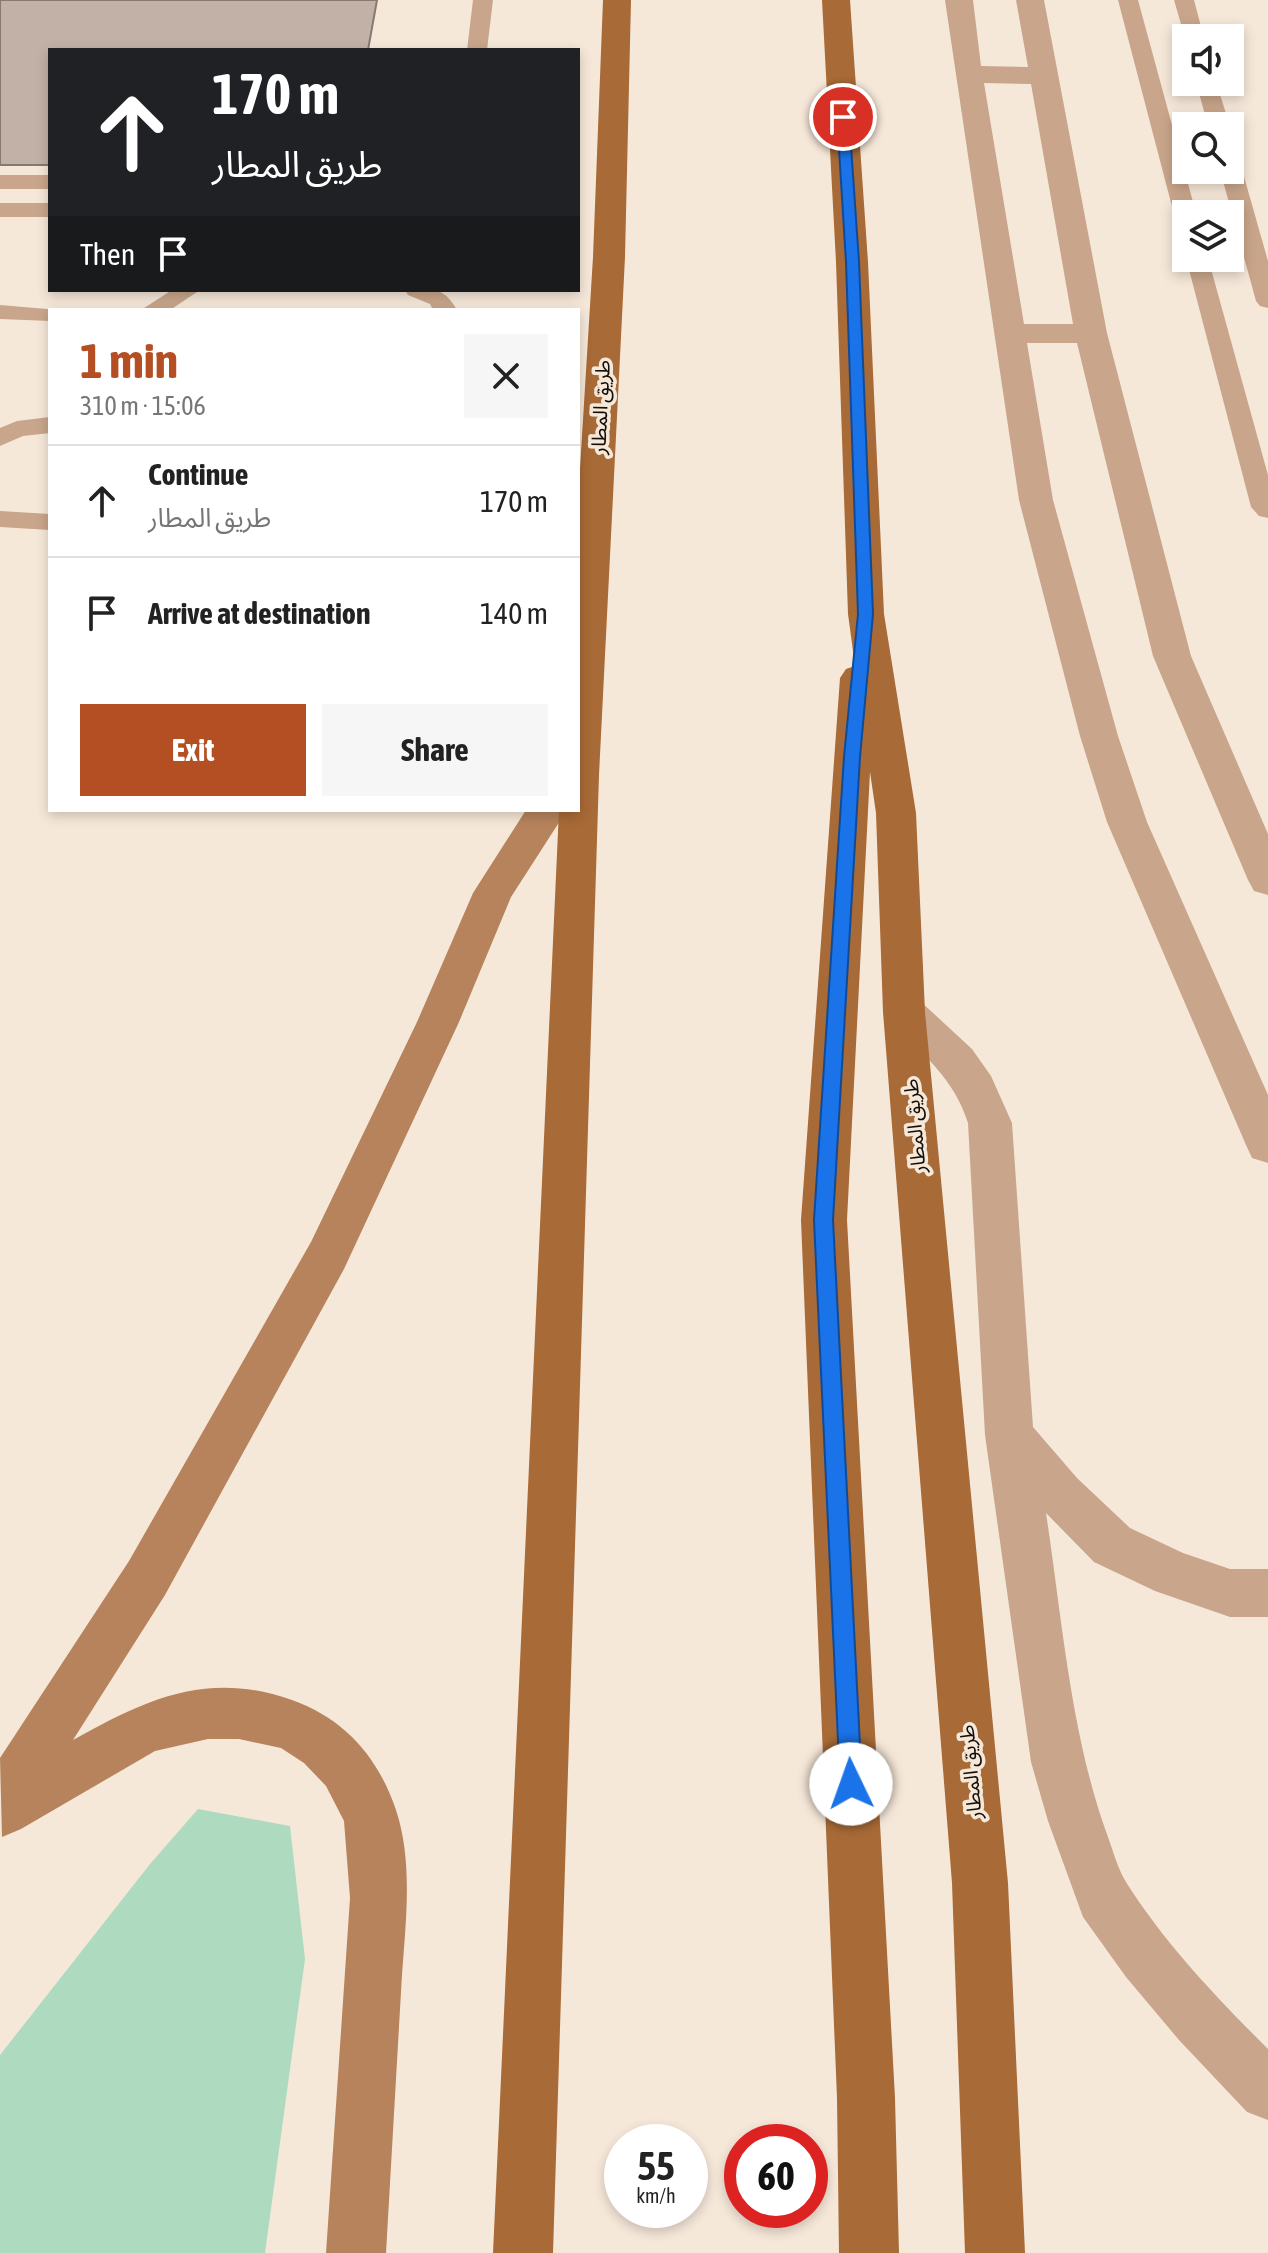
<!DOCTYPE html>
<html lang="en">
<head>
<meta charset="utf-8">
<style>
  :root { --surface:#fff; --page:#f6f6f6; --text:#222; --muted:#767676; --line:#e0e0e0; --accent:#b44e23 }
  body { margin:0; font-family:"Asap Condensed","Noto Sans Arabic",sans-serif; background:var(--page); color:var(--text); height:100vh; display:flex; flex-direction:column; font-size:30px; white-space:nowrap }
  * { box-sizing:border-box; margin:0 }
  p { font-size:26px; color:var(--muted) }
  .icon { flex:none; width:44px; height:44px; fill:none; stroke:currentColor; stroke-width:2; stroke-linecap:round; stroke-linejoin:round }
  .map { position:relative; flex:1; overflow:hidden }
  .sheet { position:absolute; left:48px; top:308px; width:532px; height:504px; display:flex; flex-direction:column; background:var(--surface); border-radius:0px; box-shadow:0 4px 12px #0003 }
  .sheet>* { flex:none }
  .guide { position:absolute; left:48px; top:48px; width:532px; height:244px; border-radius:0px; box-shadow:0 4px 12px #0003; background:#202124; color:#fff; overflow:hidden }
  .controls { position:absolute; left:1172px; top:24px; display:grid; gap:16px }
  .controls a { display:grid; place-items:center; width:72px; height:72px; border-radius:0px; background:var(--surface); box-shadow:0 4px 12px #0003; font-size:40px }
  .speed { position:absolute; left:604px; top:2124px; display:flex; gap:16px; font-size:40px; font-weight:700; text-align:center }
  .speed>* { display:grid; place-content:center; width:104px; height:104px; border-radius:50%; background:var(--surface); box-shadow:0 4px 12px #0003; line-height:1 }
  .speed small { font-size:20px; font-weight:400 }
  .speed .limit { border:12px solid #d22; background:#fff; color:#111 }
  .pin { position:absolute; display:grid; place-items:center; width:68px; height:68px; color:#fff; margin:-34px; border:4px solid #fff; border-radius:50%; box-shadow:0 2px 8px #0007 }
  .me { position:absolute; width:88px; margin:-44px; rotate:357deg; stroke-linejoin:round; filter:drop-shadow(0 0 6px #0008) }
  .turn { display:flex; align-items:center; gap:28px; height:168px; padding:0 32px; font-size:36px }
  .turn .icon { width:104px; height:104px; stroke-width:2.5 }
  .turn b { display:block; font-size:56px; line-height:68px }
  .then { display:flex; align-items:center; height:76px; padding:0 32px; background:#0003; gap:16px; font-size:30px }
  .round { display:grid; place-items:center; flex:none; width:84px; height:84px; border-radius:0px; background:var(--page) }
  .summary { display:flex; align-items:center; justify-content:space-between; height:136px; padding:0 32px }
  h1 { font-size:48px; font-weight:700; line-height:60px; color:var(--accent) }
  .button { display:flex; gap:16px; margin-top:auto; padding:16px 32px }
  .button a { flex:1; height:92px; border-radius:0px; background:var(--accent); color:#fff; font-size:32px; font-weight:700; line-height:92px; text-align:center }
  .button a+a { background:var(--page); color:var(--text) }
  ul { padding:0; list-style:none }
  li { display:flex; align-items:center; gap:24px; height:112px; padding:0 32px; border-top:2px solid var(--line) }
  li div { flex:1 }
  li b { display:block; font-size:30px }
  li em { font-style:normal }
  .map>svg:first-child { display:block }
</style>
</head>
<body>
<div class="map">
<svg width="1268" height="2253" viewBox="0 0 1268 2253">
  <rect width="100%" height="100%" fill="#f6e8d9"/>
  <!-- green -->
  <path fill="#aedbc0" d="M198,1809L290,1826L305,1959L265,2253H0V2055L150,1864Z"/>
  <!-- building -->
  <path fill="#c2b1a6" stroke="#89786f" stroke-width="2" d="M0,0H377L368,50H50V165H0Z"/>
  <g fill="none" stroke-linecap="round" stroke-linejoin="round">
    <!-- service -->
    <g fill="#c9a68b" fill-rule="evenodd">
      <path d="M473,0H493L487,50H467Z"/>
      <path d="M1118,0H1138L1193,202L1224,209L1227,214H1186V225L1175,218Z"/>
      <path d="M1174,0H1194L1204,38H1186V41Z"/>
      <path d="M1196,82H1216L1230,126H1208Z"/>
      <path d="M1230,160L1241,166L1268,261V308L1260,306L1256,301L1220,170H1230Z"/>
      <rect x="0" y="175" width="50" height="14"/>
      <rect x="0" y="203" width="50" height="14"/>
      <path d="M1186,258H1208L1268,475V518L1259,516L1251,507Z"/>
      <path d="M172,290H200L170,310H141Z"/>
      <path d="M405,290C431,290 443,285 457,310H433L430,304L408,295Z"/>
      <path d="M0,305L59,310H50V321L0,319Z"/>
      <path d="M50,417V433L23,436L0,446V428L17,421Z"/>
      <path d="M0,511L50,514V530L0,527Z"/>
    </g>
    <!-- minor -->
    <g fill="#c9a68b" fill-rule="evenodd">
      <path d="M945,0H973L981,66L1028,67L1016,0H1044L1107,333L1191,656L1268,834V895L1254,891L1248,880L1153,656L1077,343H1027L1053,500L1118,736L1147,822L1268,1095V1163L1252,1158L1246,1145L1107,822L1080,736L1019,500ZM984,83L1031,84L1073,324H1024Z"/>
      <path d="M904,995L919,1000L972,1049L991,1076L1012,1123L1033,1427L1077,1478L1130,1528L1183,1553L1230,1569H1268V1617H1230L1155,1591L1094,1562L1046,1513C1062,1618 1071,1737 1108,1837C1113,1851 1118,1869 1126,1882C1165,1944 1217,1998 1268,2049V2120L1247,2112L1179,2040L1126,1977L1083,1917L1048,1821L1031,1762L985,1435L968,1123C958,1092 941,1071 918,1049C905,1037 891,1028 883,1012L889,1000Z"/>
    </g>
    <!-- secondary -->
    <path fill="#b7835c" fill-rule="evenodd" d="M526,810H567L511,897L459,1022L344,1269L165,1595L73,1740C146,1699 208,1670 292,1700C345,1719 378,1757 396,1810C415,1867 404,1933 401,1992C396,2079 391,2166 386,2253H326L350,1898L344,1821L326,1786L304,1763L281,1748L239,1739H208L155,1751L21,1829L2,1837L0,1758L129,1561L311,1242L417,1022L473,893Z"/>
    <!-- primary -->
    <g fill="#a86a36" fill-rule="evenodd">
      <path d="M603,0H631L625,257L599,775L553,2253H493L559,810H578V501L593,257Z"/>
      <path d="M822,0H850L868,262L884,614L916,813L925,1012L1008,1883L1025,2253H965L952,1883L883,1012L876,813L870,772L847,1220L895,2098L899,2253H839L837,2098L801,1220L840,678L846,669L855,666L848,614L836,262Z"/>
    </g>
  </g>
  <!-- route -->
  <path fill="#1a73e8" stroke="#114b97" stroke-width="2" d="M843,113L849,117L859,262L873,614L860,757L833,1220L862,1784L859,1792L851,1796L843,1792L840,1784L814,1220L844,757L858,614L846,262L837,117Z"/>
  <g text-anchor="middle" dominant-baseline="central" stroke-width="7" stroke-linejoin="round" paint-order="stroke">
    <!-- street labels -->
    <g font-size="20" fill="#130e09" stroke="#f6e8d9">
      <text transform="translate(600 407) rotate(-87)">طريق المطار</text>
      <text transform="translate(914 1126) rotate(-95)">طريق المطار</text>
      <text transform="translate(970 1772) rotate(-95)">طريق المطار</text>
    </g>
  </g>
</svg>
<div class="controls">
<a><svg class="icon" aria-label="sound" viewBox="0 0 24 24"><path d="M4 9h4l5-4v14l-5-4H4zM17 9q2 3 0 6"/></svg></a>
<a><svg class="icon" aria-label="search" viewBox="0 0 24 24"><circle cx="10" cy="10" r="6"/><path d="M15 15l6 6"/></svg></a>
<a><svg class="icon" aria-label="layers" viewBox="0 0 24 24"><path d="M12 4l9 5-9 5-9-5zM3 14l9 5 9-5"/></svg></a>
</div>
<div class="speed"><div>55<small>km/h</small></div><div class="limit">60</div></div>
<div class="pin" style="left:843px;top:117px;background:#d93025"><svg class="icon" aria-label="arrive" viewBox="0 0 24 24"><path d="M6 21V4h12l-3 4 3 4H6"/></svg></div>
<svg class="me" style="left:851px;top:1784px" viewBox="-20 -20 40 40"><circle r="19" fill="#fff"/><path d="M0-13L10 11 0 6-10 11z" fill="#1a73e8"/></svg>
<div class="guide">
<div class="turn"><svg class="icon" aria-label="ahead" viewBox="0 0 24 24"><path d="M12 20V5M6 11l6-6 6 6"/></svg><div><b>170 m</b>طريق المطار</div></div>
<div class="then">Then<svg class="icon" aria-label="arrive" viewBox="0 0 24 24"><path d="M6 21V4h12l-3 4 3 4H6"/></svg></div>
</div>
<section class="sheet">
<div class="summary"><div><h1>1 min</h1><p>310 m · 15:06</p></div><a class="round"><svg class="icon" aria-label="close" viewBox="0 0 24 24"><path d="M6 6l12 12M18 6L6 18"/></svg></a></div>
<ul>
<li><svg class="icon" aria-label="ahead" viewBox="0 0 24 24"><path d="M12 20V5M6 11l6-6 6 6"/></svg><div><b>Continue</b><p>طريق المطار</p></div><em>170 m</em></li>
<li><svg class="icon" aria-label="arrive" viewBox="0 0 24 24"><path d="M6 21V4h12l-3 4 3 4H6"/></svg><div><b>Arrive at destination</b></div><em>140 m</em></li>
</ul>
<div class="button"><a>Exit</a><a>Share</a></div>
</section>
</div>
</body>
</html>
